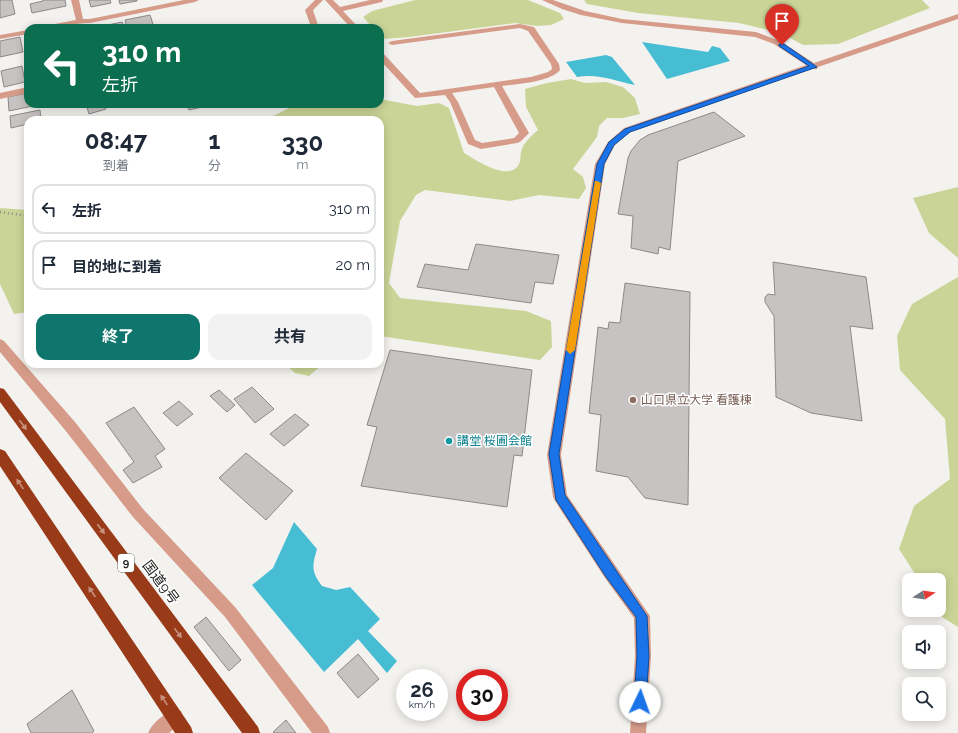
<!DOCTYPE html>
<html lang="ja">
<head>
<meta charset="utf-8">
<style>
  :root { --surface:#fff; --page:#f2f2f3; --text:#1f2937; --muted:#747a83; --line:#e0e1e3; --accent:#0f766e }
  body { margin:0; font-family:Raleway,"Noto Sans JP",sans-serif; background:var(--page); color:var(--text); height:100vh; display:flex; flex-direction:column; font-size:15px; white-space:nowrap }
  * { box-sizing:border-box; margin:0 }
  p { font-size:13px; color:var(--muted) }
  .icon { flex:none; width:22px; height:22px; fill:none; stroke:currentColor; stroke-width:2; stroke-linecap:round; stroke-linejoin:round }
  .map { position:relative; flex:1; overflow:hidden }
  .side { position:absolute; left:24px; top:116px; width:360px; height:252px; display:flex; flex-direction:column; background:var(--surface); border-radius:12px; box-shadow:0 2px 10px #0003 }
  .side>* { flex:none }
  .banner { position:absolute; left:24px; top:24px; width:360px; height:84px; border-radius:12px; box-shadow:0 2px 10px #0003; background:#0b6e4f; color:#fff; overflow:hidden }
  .needle { width:26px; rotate:78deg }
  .buttons { position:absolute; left:902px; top:573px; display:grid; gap:8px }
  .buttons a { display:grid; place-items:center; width:44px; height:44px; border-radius:8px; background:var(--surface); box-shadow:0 2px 10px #0003; font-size:20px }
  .speed { position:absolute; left:396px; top:669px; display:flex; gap:8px; font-size:20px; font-weight:700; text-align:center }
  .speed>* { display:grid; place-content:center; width:52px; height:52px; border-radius:50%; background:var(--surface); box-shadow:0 2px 10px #0003; line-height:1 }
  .speed small { font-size:10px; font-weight:400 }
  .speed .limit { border:6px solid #d22; background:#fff; color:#111 }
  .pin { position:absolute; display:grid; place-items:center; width:34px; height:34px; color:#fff; margin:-41px -17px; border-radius:50% 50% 50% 0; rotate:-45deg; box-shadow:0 0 4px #0007 }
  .pin .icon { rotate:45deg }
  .me { position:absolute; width:44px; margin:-22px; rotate:3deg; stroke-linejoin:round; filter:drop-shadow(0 0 3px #0008) }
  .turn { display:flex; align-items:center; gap:14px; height:84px; padding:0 12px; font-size:18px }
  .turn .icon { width:52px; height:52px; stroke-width:2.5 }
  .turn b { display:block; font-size:28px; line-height:34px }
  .eta { display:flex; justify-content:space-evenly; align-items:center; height:68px; text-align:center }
  .eta b { font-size:24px; font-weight:700; line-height:28px }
  .button { display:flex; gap:8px; margin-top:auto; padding:8px 12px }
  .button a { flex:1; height:46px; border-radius:12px; background:var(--accent); color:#fff; font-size:16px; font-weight:700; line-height:46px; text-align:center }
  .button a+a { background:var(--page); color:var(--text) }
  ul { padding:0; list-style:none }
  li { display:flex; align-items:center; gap:12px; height:50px; margin:0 8px 6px; padding:0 4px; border:2px solid var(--line); border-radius:12px }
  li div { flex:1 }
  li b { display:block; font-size:15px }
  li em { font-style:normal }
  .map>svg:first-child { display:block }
</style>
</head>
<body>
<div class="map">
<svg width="958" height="733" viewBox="0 0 958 733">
  <rect width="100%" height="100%" fill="#f4f2ef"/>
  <!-- green -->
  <g fill="#cbd497">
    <path d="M415,0H528L560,13L564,19L551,25L537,26L515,23L409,37L382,39L380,36V28H373L363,17L372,11Z"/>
    <path d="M584,0H922L930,8L838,44L803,45L781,33L739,23L638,13L587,4Z"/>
    <path d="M571,79L585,83L606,82L623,87L635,98L640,114L623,118H607L599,126L597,137L573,169L583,177L586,188L579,199L539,195L510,201L425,190L416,195L400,221L389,283L400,298L526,311L551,321L552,347L540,360L380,336V120H252L257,117L269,118L297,104H380V99L417,106L439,103L449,108L464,153C476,160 509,183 519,164C521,160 520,156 521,152C523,143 531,136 538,130L526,107L525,89L547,83Z"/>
    <path d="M958,187V258L929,233L913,198Z"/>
    <path d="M0,208L28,210V312L14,314L0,284Z"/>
    <path d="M958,277V627L942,617L938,610L939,580H919L899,549L914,506L950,479L945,419L900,370L897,336L912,304Z"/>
    <path d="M285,364H323L309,376L295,373Z"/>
  </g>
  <!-- water -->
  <g fill="#47bdd4">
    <path d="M642,42L708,52L712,46L720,48L730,61L667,79Z"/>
    <path d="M606,55L612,57L635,85C615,81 598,73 577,77L566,62Z"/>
    <path d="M294,522L317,549C312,566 311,571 322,586L336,590L350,587L380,619L368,631L397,661L387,673L358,639L324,672L252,585L273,568Z"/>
  </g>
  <!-- building -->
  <g fill="#c7c3c2" stroke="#8d8989">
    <path d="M0,0H12L15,14L0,18Z"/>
    <path d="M43,0H65L66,6L32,13L30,4L43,1Z"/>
    <path d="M89,0H110L111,3L91,7Z"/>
    <path d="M119,0H137V1L120,4Z"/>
    <path d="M150,15L154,27L127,28L125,20Z"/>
    <path d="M122,22L125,28H104L103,26Z"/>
    <path d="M20,37L23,52L0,57V41Z"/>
    <path d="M22,66L25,82L4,87L1,71Z"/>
    <path d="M28,93V104H33V106L9,111L8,97Z"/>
    <path d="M86,104H105L106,109L89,114Z"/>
    <path d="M186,104H215L189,110Z"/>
    <path d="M40,110L41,120H28V124L11,128L10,116Z"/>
    <path d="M714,112L745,136L678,161L670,250L659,247L658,254L631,248L633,216L618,214L628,158L631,151L640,140L648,135Z"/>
    <path d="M476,244L559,255L553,284L535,282L531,303L417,287L425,264L468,270Z"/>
    <path d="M773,262L866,277L873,329L850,326L862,421L811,413L776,397L774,316L765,302V297L768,294L775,295Z"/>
    <path d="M625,283L690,292L688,505L645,498L628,477L596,471L601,415L589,413L598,327L608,329L609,322L620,323Z"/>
    <path d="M390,350L532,370L522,456L514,455L507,507L361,486L377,427L367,425Z"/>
    <path d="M252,387L274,409L255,423L234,399Z"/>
    <path d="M219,390L235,405L227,412L210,396Z"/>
    <path d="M179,401L193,414L177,426L163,413Z"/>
    <path d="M134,407L165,449L155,456L162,467L133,483L123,470L134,462L106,423Z"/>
    <path d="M295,414L309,425L284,446L270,434Z"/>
    <path d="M246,453L293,491L266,520L219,478Z"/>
    <path d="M206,617L241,660L229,671L194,627Z"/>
    <path d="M358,654L379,679L358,698L337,673Z"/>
    <path d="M72,690L94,731L92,733H31L27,724Z"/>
    <path d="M286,720L296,733H275L273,732Z"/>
  </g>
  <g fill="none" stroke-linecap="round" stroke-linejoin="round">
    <!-- path -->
    <path stroke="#8d8c89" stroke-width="2.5" stroke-dasharray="1 3" stroke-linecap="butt" d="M0,212L28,216"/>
    <!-- minor -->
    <g fill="#d69c89" fill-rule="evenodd">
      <path d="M71,0H79L83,19H90L184,0H199L195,2L90,23C74,23 59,28 43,28L44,26L76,20Z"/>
      <path d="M315,0H323L313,10L318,25L315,28H306L310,24L305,10Z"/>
      <path d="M325,0H333L340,7L370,0H383L382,2L343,11L359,28H351Z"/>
      <path d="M542,0H553L585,11L622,19L756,32L780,41L814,63L958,14V19L818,67L817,69H812L630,132L615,145L605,164L561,455L567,495L650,616L651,656L646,733H630L635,656L634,618L605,578L555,501L553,497L547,455L595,164L608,142L624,128L806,65L774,44L755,37L622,23L581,15L562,9Z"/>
      <path d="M520,24L534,27L559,64L560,70C550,82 518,84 502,86L529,133L520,142L517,143L481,149L468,144L450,102L445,95L415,98L380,60V53H383L420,93L531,77L548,72L552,69L551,64L528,31L520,28L392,45L388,43L392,41ZM494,87L519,133L514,138L482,143L475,140L458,102L452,93Z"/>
      <path d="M28,30V34L0,39V35Z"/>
      <path d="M28,87V93L0,99V93Z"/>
      <path d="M0,339L4,341L75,422L143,509L235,607L328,727L330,733H312L225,617L133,517L65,430L0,352Z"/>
      <path d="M175,709L181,711L183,717L181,723L169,733H148C152,723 165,713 175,709Z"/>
    </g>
    <!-- highway -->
    <g fill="#993a19" fill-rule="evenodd">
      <path d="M0,388L4,389L258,727L260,733H242L0,402Z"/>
      <path d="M0,449L5,451L191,727L193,733H175L0,466Z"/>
    </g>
  </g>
  <!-- one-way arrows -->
  <defs><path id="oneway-solid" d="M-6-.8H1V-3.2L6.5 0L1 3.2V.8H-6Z"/></defs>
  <g fill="#c79380">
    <use href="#oneway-solid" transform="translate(23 425) rotate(53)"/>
    <use href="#oneway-solid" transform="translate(20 484) rotate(-124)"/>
    <use href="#oneway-solid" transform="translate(101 529) rotate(53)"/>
    <use href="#oneway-solid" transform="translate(92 592) rotate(-124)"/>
    <use href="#oneway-solid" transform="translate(178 633) rotate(53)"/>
    <use href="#oneway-solid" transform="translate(164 700) rotate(-124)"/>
  </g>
  <!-- route -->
  <path fill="#1a73e8" stroke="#114b97" d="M779,44H784L817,67L630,132L614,145L604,164L559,454L565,495L647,616L649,656L646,702L644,707L640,708L636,707L634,702L637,656L636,617L606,577L556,500L549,454L597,164L609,142L625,129L809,66L779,46Z"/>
  <!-- slow -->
  <path fill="#f59e0b" d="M595,181H597L601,183L575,350L570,354L566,350Z"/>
  <!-- markers -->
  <circle fill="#8d6e63" stroke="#fff" stroke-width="1.5" cx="633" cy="400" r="4"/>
  <circle fill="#0f9aa8" stroke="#fff" stroke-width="1.5" cx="449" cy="441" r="4"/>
  <g text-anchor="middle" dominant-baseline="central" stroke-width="3" stroke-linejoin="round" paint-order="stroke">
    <!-- shield labels -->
    <rect fill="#fff" stroke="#666564" stroke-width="1" x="118" y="554" width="16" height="18" rx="3"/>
    <g font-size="11" font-weight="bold" fill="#242322">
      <text x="126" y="563">9</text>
    </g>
    <!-- education labels -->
    <g font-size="12" fill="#785e54" stroke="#fff" text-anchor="start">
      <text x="641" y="400">山口県立大学 看護棟</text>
    </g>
    <!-- culture labels -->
    <g font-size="12" fill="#0d838f" stroke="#fff" text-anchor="start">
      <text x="457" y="441">講堂 桜圃会館</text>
    </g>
    <!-- near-street labels -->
    <g font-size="14" fill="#242322" stroke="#fff">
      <text transform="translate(161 582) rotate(53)">国道9号</text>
    </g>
  </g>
</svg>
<div class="buttons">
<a><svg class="needle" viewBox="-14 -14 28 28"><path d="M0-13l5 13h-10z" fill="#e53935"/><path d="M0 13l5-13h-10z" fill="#747a83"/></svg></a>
<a><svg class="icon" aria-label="sound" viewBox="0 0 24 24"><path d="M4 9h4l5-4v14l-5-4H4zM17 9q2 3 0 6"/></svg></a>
<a><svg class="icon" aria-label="search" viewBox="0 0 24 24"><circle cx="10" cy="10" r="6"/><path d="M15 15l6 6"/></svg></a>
</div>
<div class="speed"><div>26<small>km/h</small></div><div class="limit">30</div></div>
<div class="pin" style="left:782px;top:45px;background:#d93025"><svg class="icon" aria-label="arrive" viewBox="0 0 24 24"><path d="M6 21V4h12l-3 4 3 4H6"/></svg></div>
<svg class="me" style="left:640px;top:702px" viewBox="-20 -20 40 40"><circle r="19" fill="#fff"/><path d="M0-13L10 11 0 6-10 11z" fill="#1a73e8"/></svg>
<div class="banner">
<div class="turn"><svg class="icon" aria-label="left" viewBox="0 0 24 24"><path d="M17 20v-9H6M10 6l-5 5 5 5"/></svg><div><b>310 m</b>左折</div></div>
</div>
<section class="side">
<div class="eta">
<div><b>08:47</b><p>到着</p></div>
<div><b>1</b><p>分</p></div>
<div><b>330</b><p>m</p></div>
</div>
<ul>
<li><svg class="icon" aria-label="left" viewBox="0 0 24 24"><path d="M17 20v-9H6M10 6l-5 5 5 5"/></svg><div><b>左折</b></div><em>310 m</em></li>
<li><svg class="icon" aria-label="arrive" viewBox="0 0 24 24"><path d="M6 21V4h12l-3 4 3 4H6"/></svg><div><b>目的地に到着</b></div><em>20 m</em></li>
</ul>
<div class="button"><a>終了</a><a>共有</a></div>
</section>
</div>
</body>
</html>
